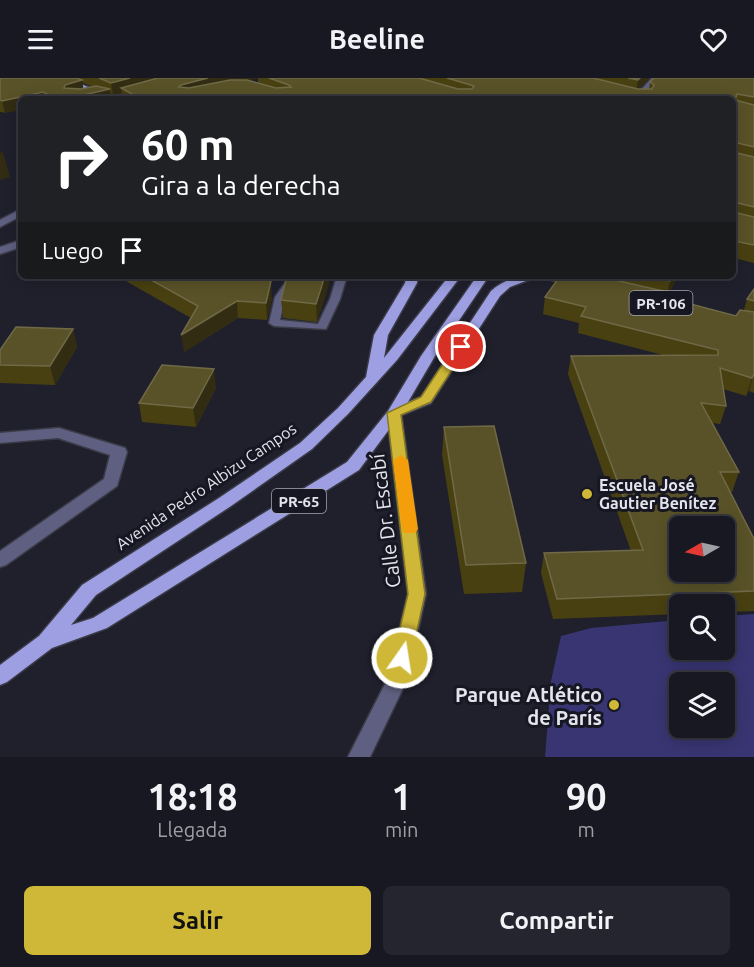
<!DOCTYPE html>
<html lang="es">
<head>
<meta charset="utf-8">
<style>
  :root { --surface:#171821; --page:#24252e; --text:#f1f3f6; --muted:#9ea0a5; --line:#36373f; --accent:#cfb837 }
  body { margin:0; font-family:Ubuntu,sans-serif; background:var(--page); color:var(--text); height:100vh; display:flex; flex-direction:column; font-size:22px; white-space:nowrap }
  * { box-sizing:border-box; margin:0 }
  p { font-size:20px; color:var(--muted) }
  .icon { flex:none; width:33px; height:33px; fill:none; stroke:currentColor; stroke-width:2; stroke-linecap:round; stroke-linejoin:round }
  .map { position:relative; height:679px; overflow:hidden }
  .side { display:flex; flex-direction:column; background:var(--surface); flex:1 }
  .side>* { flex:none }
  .top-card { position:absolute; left:18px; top:18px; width:718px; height:183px; border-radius:9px; box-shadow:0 3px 15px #0003,0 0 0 2px var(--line); background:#202124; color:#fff; overflow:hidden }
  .needle { width:39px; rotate:261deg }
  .controls { position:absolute; left:669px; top:438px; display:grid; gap:12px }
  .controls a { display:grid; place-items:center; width:66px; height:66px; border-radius:9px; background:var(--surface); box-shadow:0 3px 15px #0003,0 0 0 2px var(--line); font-size:30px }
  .pin { position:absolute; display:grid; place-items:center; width:51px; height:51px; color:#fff; margin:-26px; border:3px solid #fff; border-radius:50%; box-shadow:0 2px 6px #0007 }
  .me { position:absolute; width:66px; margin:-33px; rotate:13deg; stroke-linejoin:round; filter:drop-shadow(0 0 4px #0008) }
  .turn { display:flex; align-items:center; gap:21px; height:126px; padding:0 24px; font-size:27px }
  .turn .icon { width:78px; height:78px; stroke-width:2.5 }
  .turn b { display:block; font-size:42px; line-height:51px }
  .then { display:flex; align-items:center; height:57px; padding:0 24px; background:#0003; gap:12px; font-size:22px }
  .eta { display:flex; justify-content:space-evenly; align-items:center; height:102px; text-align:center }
  .eta b { font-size:36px; font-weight:700; line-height:42px }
  .primary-button { display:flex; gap:12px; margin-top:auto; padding:12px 24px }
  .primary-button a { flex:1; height:69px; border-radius:9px; background:var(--accent); color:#111; font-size:24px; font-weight:700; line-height:69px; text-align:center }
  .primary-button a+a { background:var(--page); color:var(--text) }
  header { display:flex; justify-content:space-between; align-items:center; height:78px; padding:0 24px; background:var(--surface); font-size:27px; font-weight:700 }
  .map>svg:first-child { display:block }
</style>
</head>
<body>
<header><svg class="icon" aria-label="menu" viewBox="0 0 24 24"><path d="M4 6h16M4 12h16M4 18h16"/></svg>Beeline<svg class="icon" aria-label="heart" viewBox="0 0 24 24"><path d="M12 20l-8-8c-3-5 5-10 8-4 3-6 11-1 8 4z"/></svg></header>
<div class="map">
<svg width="754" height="679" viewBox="0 0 754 679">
  <rect width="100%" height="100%" fill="#1f202c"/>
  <!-- green -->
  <path fill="#383572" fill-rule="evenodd" d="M754,536V679H545L551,603L561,558L591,550L679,542L680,572H724L725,538ZM680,604H724V650H680Z"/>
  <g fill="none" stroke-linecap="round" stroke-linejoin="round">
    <defs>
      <g id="service">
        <path d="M138,12L140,15L117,21L110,20Z"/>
        <path d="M290,198H300L285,219L280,242L318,246L330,221L337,198H347L340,221L326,251L274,248L269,245L275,219Z"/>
      </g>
      <g id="minor">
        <path d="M652,0H660L645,16L646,21H638L637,16Z"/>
        <path d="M21,131V138L0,149V142Z"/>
        <path d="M21,162V169L0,176V169Z"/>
        <path d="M394,331L401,335L426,516L407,602L370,679H348L387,602L408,516L387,335Z"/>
        <path d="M59,350L125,370L127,374L117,408L6,487L0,489V473L104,401L110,377L58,360L0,365V355Z"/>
      </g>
      <g id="primary">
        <path d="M55,0H66L117,21H106Z"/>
        <path d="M406,198H418L417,205L388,257L384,280L449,198H461L397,282L348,336L312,371L231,428L96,517L71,547L93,540L347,384L388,333L421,278L477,198H489L435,278L408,324L421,319L491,213C506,200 519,198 539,198L510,209L500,218L431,325L399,338L359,392L107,550L52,570L7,604L0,607V587L39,558L82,507L219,420L300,365L338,330L366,299L374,257L405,205Z"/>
        <path d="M546,198H566L585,205L579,209L548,201Z"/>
      </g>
    </defs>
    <!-- service casing -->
    <use href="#service" stroke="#3a3b47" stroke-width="3"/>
    <!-- minor casing -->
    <use href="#minor" stroke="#3a3b47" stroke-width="3"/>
    <!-- primary casing -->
    <use href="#primary" stroke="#3a3b47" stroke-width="3"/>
    <!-- service -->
    <use href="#service" fill="#5f6081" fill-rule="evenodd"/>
    <!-- minor -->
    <use href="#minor" fill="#5f6081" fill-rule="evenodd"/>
    <!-- primary -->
    <use href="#primary" fill="#9d9fe2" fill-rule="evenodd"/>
  </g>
  <!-- wall -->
  <g fill="#494011" fill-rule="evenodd">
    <path d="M0,0L79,1V0H258L248,2L258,5V0H649L639,11H649L650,4L754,0V185L734,180V21H123L122,15L113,17L110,16L111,21H21L5,35L2,34H0ZM82,4L93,9L83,10Z"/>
    <path d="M117,198H256L272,220L267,242L238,240L184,274L191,240Z"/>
    <path d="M289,198H329V205L317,244L283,240L281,222Z"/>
    <path d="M560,198H679L666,219L736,238L744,232L747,221L754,211V315L749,313L746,318L723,311L726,328L720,346L713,345L739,394L732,414H730L754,461V533L724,534V526H680V536L553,541L541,495L544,475L631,473L568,296L571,278L663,277L578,255L579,245L543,236L545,219Z"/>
    <path d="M73,251L77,269L55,307L0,305V272Z"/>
    <path d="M216,310L196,349L142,344L139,325Z"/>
    <path d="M444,349L526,485L522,514L464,516L442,377Z"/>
  </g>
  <!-- shaded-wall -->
  <g fill="#312c12">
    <path d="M130,0H178L121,10L122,15L113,17L111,5Z"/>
    <path d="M208,0H258L182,19L179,9L181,7Z"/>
    <path d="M640,0H649L636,14L638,2Z"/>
    <path d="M82,2L84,14L110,11L111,21H66L64,10L65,7Z"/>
    <path d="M43,14L44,21H21V32L5,35L2,23Z"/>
    <path d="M3,74L10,99L0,102V75Z"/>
    <path d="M325,198H329V205L317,244L316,226Z"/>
    <path d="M673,198H679L666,220L670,203Z"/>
    <path d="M271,203L272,220L267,242L266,225Z"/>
    <path d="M237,223L238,240L184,274L181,257Z"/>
    <path d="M73,251L77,269L55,307L50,288Z"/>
    <path d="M214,291L216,310L196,349L193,330Z"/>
    <path d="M754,296L749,313L746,318L752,300Z"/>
  </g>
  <!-- building -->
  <g fill="#595228" stroke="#6f6947" stroke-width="1.5" fill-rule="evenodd">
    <path d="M0,0H76L82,2L65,7L64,10L81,11L96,8L110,11L66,21H57L43,14L2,23L0,22Z"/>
    <path d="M99,0H130L111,5Z"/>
    <path d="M158,0H208L181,7L179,9L189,10L230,2H247L276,10L291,9L289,7L269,0H419L458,11H472L474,8L447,0H593L638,11H652L654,7L650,4L654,0H754V19L737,16L735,22L754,27V69L738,65L735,67L737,75L754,79V129L738,125L736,127L737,135L754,139V167L734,163V21H141L121,10Z"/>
    <path d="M628,0H640L638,2Z"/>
    <path d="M144,198H256L271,203L266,225L237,223L181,257L198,228Z"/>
    <path d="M289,198H325L316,226L281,222L286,202Z"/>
    <path d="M560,198H597L663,213L660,218L736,238L740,232L754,234V296L752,300L720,290L726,328L701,325L739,394H720L754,461V513L557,521L544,475L643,472L571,278L718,277V272L581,238L586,229L545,219ZM680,448H724V494H680Z"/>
    <path d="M649,198H673L670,203Z"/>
    <path d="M754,211V223L747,221Z"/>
    <path d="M16,249L73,251L50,288L0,287V272Z"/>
    <path d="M162,287L214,291L193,330L139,325Z"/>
    <path d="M494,348L526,485L466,487L444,349Z"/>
  </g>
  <!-- route -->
  <path fill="#cfb837" stroke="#877824" stroke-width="1.5" d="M461,265L467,269L431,324L401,337L425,516L411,580L409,586L402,588L395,586L393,580L408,516L387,335L421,319L456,266Z"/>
  <!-- slow -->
  <path fill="#f59e0b" d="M401,377L408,382L418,451L415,455H404L402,451L393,382Z"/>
  <!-- markers -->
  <g fill="#cfb837" stroke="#161723" stroke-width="2">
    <circle cx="587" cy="416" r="6"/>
    <circle cx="614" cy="627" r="6"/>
  </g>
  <g text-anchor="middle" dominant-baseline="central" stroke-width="6" stroke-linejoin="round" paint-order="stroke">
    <!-- shield labels -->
    <g fill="#161723" stroke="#a6a6b0" stroke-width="1.5">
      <rect x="629.5" y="213" width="63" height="24" rx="4.5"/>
      <rect x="272" y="411" width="54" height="24" rx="4.5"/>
    </g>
    <g font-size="15" font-weight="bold" fill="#e3e4ec">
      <text x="661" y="225">PR-106</text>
      <text x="299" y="423">PR-65</text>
    </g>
    <!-- poi labels -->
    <g font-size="16" font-weight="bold" fill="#e3e4ec" stroke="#161723" text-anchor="start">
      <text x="599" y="407">Escuela José<tspan x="599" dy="18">Gautier Benítez</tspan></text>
    </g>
    <!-- street labels -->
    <g font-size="16" fill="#e3e4ec" stroke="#161723">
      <text transform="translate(206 408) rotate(-34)">Avenida Pedro Albizu Campos</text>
    </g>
    <!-- near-street labels -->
    <g font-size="20" fill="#e3e4ec" stroke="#161723">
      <text transform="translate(385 443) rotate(-97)">Calle Dr. Escabí</text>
    </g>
    <!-- near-poi labels -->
    <g font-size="20" font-weight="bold" fill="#e3e4ec" stroke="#161723" text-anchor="end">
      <text x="602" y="616">Parque Atlético<tspan x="602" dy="23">de París</tspan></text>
    </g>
  </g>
</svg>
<div class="controls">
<a><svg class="needle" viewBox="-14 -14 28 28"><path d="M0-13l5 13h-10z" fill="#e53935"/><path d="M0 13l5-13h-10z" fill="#9ea0a5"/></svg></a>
<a><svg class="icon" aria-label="search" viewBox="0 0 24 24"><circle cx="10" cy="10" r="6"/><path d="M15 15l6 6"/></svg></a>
<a><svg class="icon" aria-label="layers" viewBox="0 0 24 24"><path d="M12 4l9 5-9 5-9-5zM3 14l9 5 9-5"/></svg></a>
</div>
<div class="pin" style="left:461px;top:269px;background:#d93025"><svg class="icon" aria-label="arrive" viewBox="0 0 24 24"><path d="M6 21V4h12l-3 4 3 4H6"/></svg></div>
<svg class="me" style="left:402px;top:580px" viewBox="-20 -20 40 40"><circle r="17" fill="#cfb837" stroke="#fff" stroke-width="3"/><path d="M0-11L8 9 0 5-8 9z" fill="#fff"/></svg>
<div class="top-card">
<div class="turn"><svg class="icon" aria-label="right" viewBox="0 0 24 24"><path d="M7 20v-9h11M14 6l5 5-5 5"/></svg><div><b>60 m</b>Gira a la derecha</div></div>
<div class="then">Luego<svg class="icon" aria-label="arrive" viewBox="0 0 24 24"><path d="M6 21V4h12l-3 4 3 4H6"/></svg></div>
</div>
</div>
<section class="side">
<div class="eta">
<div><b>18:18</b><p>Llegada</p></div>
<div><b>1</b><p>min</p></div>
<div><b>90</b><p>m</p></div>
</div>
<div class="primary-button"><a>Salir</a><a>Compartir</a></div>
</section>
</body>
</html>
